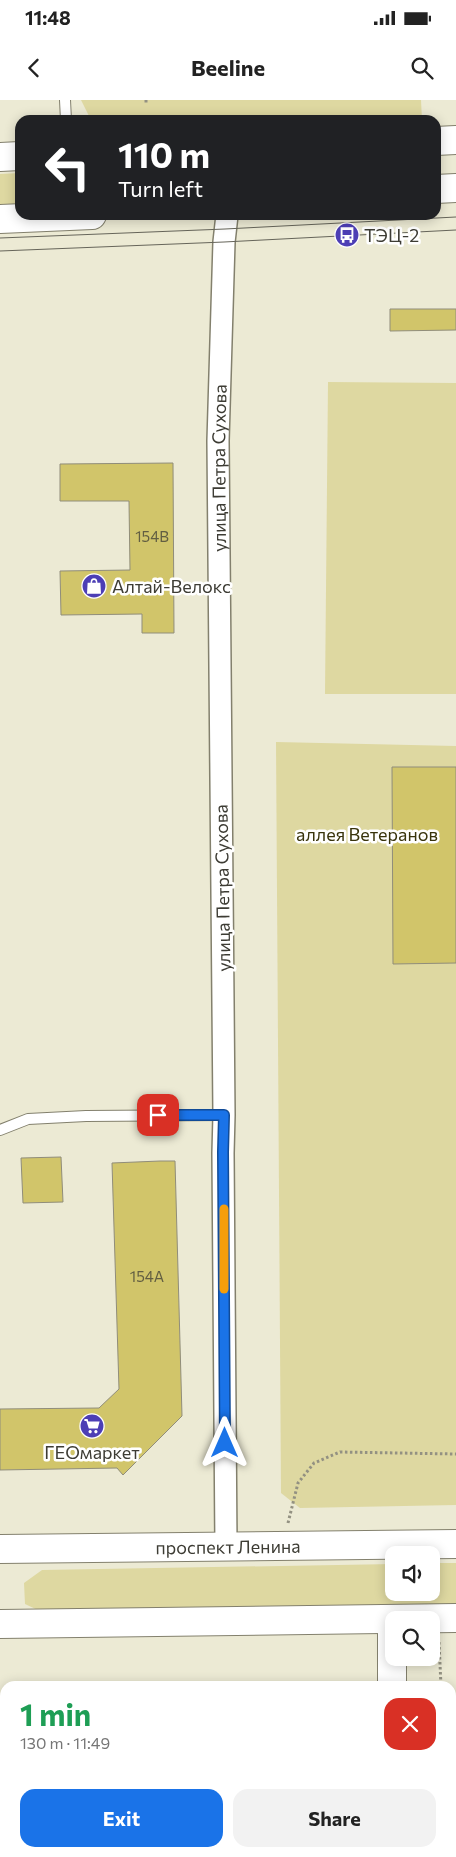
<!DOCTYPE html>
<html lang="en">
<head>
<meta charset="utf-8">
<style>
  :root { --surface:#fff; --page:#f2f2f2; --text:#222; --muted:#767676; --accent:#1a73e8 }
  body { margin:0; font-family:Commissioner,sans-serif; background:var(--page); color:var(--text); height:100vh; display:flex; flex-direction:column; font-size:19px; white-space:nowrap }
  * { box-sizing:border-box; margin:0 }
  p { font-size:16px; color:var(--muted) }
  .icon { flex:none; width:28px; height:28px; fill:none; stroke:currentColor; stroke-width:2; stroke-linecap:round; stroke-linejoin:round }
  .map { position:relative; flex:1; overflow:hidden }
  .drawer { position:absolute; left:0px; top:1581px; width:456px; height:176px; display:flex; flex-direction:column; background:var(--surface); border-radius:15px 15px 0 0; box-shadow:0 2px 12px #0003 }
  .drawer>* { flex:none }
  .banner { position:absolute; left:15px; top:15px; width:426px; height:105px; border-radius:15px; box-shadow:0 2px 12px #0003; background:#202124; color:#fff; overflow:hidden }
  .fabs { position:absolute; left:385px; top:1446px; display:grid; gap:10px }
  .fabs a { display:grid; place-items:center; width:55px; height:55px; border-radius:10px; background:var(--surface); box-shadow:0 2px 12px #0003; font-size:25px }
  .pin { position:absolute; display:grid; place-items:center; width:42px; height:42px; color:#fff; margin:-21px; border-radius:10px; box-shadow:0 2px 8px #0006 }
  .me { position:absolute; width:55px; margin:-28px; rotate:0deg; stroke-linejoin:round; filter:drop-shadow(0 0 4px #0008) }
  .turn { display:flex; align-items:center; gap:18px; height:105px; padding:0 20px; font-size:22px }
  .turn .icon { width:65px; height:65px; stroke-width:2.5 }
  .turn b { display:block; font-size:35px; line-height:42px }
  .round { display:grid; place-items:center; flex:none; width:52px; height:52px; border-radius:15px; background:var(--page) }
  .summary { display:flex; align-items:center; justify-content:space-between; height:85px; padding:0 20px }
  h1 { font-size:30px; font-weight:700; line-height:38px; color:#1e9e55 }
  .primary-button { display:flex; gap:10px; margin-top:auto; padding:10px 20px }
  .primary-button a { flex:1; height:58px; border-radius:15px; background:var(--accent); color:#fff; font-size:20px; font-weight:700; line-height:58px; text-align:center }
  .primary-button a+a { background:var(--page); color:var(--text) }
  .status { display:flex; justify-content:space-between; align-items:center; height:35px; padding:0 25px; background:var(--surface); direction:ltr }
  .status svg { height:14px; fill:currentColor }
  header { display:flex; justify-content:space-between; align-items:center; height:65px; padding:0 20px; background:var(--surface); font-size:22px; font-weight:700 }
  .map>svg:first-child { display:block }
</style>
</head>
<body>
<div class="status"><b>11:48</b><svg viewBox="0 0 49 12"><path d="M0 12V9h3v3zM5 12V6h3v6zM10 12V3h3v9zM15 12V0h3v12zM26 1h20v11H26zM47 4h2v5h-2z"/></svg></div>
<header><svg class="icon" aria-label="back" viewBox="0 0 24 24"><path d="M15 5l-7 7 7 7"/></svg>Beeline<svg class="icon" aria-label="search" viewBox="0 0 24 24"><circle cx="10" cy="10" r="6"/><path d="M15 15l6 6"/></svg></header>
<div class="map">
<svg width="456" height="1757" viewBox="0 0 456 1757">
  <rect width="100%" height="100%" fill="#ecead4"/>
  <!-- green -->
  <g fill="#ded8a1">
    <path d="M81,0H421L422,20H91Z"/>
    <path d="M20,73V106L0,107V74Z"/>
    <path d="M328,282L456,283V594H325Z"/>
    <path d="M276,642L456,646V1405L300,1408L281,1393Z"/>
    <path d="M431,1463H456V1505L44,1513L25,1504L24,1483L42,1470L394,1464V1492H431Z"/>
  </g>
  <!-- building -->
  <g fill="#d1c56a" stroke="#908d7a">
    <path d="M390,209H456V230L390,231Z"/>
    <path d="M173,363L174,533H142V514L61,515L60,471L130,470L129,401H60V364Z"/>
    <path d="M392,667H456V863L393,864Z"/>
    <path d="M61,1057L63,1102L23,1103L21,1058Z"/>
    <path d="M160,1061H175L182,1316L123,1375L117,1368L0,1370V1309L99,1308L119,1289L112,1063Z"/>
  </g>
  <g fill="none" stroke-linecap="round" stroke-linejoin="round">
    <defs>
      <g id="lane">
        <path d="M65,0L66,20"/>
        <path d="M0,1030L28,1019L86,1016L224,1015"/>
        <path d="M0,1700H5"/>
        <path d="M45,1752L48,1757"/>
        <path d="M190,1752L191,1757"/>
        <path d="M340,1752V1757"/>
      </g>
      <g id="street">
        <path id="s1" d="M226,1447L223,1053L224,1015L218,341L224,142L227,115"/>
      </g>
      <g id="secondary">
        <path d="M436,41L456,40"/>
        <path d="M0,57L20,56"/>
        <path d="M436,89L456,88"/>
        <path d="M0,119L92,115"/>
        <path d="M392,1519V1586"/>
        <path d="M394,1752V1757"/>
      </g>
      <g id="primary">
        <path id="s2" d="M0,1449L456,1444"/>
        <path d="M0,1524L456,1518"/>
      </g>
    </defs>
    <!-- lane casing -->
    <use href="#lane" stroke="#83806d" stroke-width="12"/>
    <!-- street casing -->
    <use href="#street" stroke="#83806d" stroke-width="24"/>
    <!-- secondary casing -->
    <use href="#secondary" stroke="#83806d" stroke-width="30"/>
    <!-- primary casing -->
    <use href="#primary" stroke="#83806d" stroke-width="30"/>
    <!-- path -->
    <g stroke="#939182" stroke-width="3" stroke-dasharray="2.5 2.5" stroke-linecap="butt">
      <path d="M146,0V3"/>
      <path d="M288,1423L298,1383L314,1363L340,1352L456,1354"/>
      <path d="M439,1542L441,1586"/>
      <path d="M451,1610H456"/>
      <path d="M76,1757L84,1752"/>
      <path d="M123,1757V1752"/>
    </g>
    <!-- lane -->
    <use href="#lane" stroke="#fff" stroke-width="10"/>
    <!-- street -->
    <use href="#street" stroke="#fff" stroke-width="21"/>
    <!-- secondary -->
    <use href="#secondary" stroke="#fff" stroke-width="28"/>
    <!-- primary -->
    <use href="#primary" stroke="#fff" stroke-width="28"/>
    <!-- tram -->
    <g stroke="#66655a" stroke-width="1">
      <path d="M0,138L225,129L456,117"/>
      <path d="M0,151L224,142L456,130"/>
    </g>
  </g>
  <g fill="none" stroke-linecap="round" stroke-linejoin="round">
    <defs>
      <path id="route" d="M158,1015H224L223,1052L225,1343"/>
    </defs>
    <!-- route casing -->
    <use href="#route" stroke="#114b97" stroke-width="12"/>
    <!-- route -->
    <use href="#route" stroke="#1a73e8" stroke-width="9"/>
    <!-- slow -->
    <path stroke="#f59e0b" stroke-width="9" d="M224,1109V1189"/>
  </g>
  <!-- icons -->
  <defs>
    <symbol id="bus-disc" viewBox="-11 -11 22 22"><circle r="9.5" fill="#4c3eb5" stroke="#fff"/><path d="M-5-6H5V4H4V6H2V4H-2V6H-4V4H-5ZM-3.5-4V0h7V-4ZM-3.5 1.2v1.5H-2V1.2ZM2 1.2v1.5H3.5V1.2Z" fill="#fff"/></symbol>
    <symbol id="shop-disc" viewBox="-11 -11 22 22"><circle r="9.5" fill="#4c3eb5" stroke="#fff"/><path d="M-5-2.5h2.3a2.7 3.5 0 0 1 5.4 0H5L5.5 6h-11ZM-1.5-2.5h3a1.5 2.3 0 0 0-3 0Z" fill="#fff"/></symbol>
    <symbol id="supermarket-disc" viewBox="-11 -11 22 22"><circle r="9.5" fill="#4c3eb5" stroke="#fff"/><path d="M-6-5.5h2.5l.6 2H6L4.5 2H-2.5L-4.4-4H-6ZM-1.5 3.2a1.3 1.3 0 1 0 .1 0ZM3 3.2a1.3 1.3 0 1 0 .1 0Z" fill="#fff"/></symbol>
  </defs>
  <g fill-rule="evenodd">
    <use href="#bus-disc" x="333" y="121" width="28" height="28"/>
    <use href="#shop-disc" x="80" y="472" width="28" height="28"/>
    <use href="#supermarket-disc" x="78" y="1312" width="28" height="28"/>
  </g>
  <g text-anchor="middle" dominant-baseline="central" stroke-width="5" stroke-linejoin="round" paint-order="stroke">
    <!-- number labels -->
    <g font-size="15" fill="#625e42">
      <text x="152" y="436">154В</text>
      <text x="147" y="1176">154А</text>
    </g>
    <!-- poi labels -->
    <g font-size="18" fill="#3d3c34" stroke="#fff" text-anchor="start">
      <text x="364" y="135">ТЭЦ-2</text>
      <text x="112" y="486">Алтай-Велокс</text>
      <text x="92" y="1352" text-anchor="middle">ГЕОмаркет</text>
    </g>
    <!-- street labels -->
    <g font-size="18" fill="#3d3c34" stroke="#fff">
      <text stroke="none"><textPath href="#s1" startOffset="1079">улица Петра Сухова</textPath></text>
      <text transform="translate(222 788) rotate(-91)">улица Петра Сухова</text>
      <text stroke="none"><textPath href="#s2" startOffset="228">проспект Ленина</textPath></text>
    </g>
    <!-- park labels -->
    <g font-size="18" fill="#39340c" stroke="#fff">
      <text x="367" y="734">аллея Ветеранов</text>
    </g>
  </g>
</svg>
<div class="fabs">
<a><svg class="icon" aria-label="sound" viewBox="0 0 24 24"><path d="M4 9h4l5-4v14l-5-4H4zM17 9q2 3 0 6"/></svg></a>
<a><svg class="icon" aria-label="search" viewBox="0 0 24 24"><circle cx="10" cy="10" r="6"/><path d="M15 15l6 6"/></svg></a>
</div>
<div class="pin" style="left:158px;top:1015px;background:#d93025"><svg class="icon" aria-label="arrive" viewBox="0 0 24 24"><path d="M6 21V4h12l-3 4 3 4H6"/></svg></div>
<svg class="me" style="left:225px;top:1343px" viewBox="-20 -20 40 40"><path d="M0-17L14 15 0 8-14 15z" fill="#1a73e8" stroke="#fff" stroke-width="4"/></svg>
<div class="banner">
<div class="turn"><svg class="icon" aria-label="left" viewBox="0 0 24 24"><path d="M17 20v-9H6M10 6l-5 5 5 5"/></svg><div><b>110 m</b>Turn left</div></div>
</div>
<section class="drawer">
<div class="summary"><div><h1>1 min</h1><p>130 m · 11:49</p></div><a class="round" style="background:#d93025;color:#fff"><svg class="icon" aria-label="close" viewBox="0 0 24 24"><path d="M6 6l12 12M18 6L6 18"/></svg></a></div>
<div class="primary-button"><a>Exit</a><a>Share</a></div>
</section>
</div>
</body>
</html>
